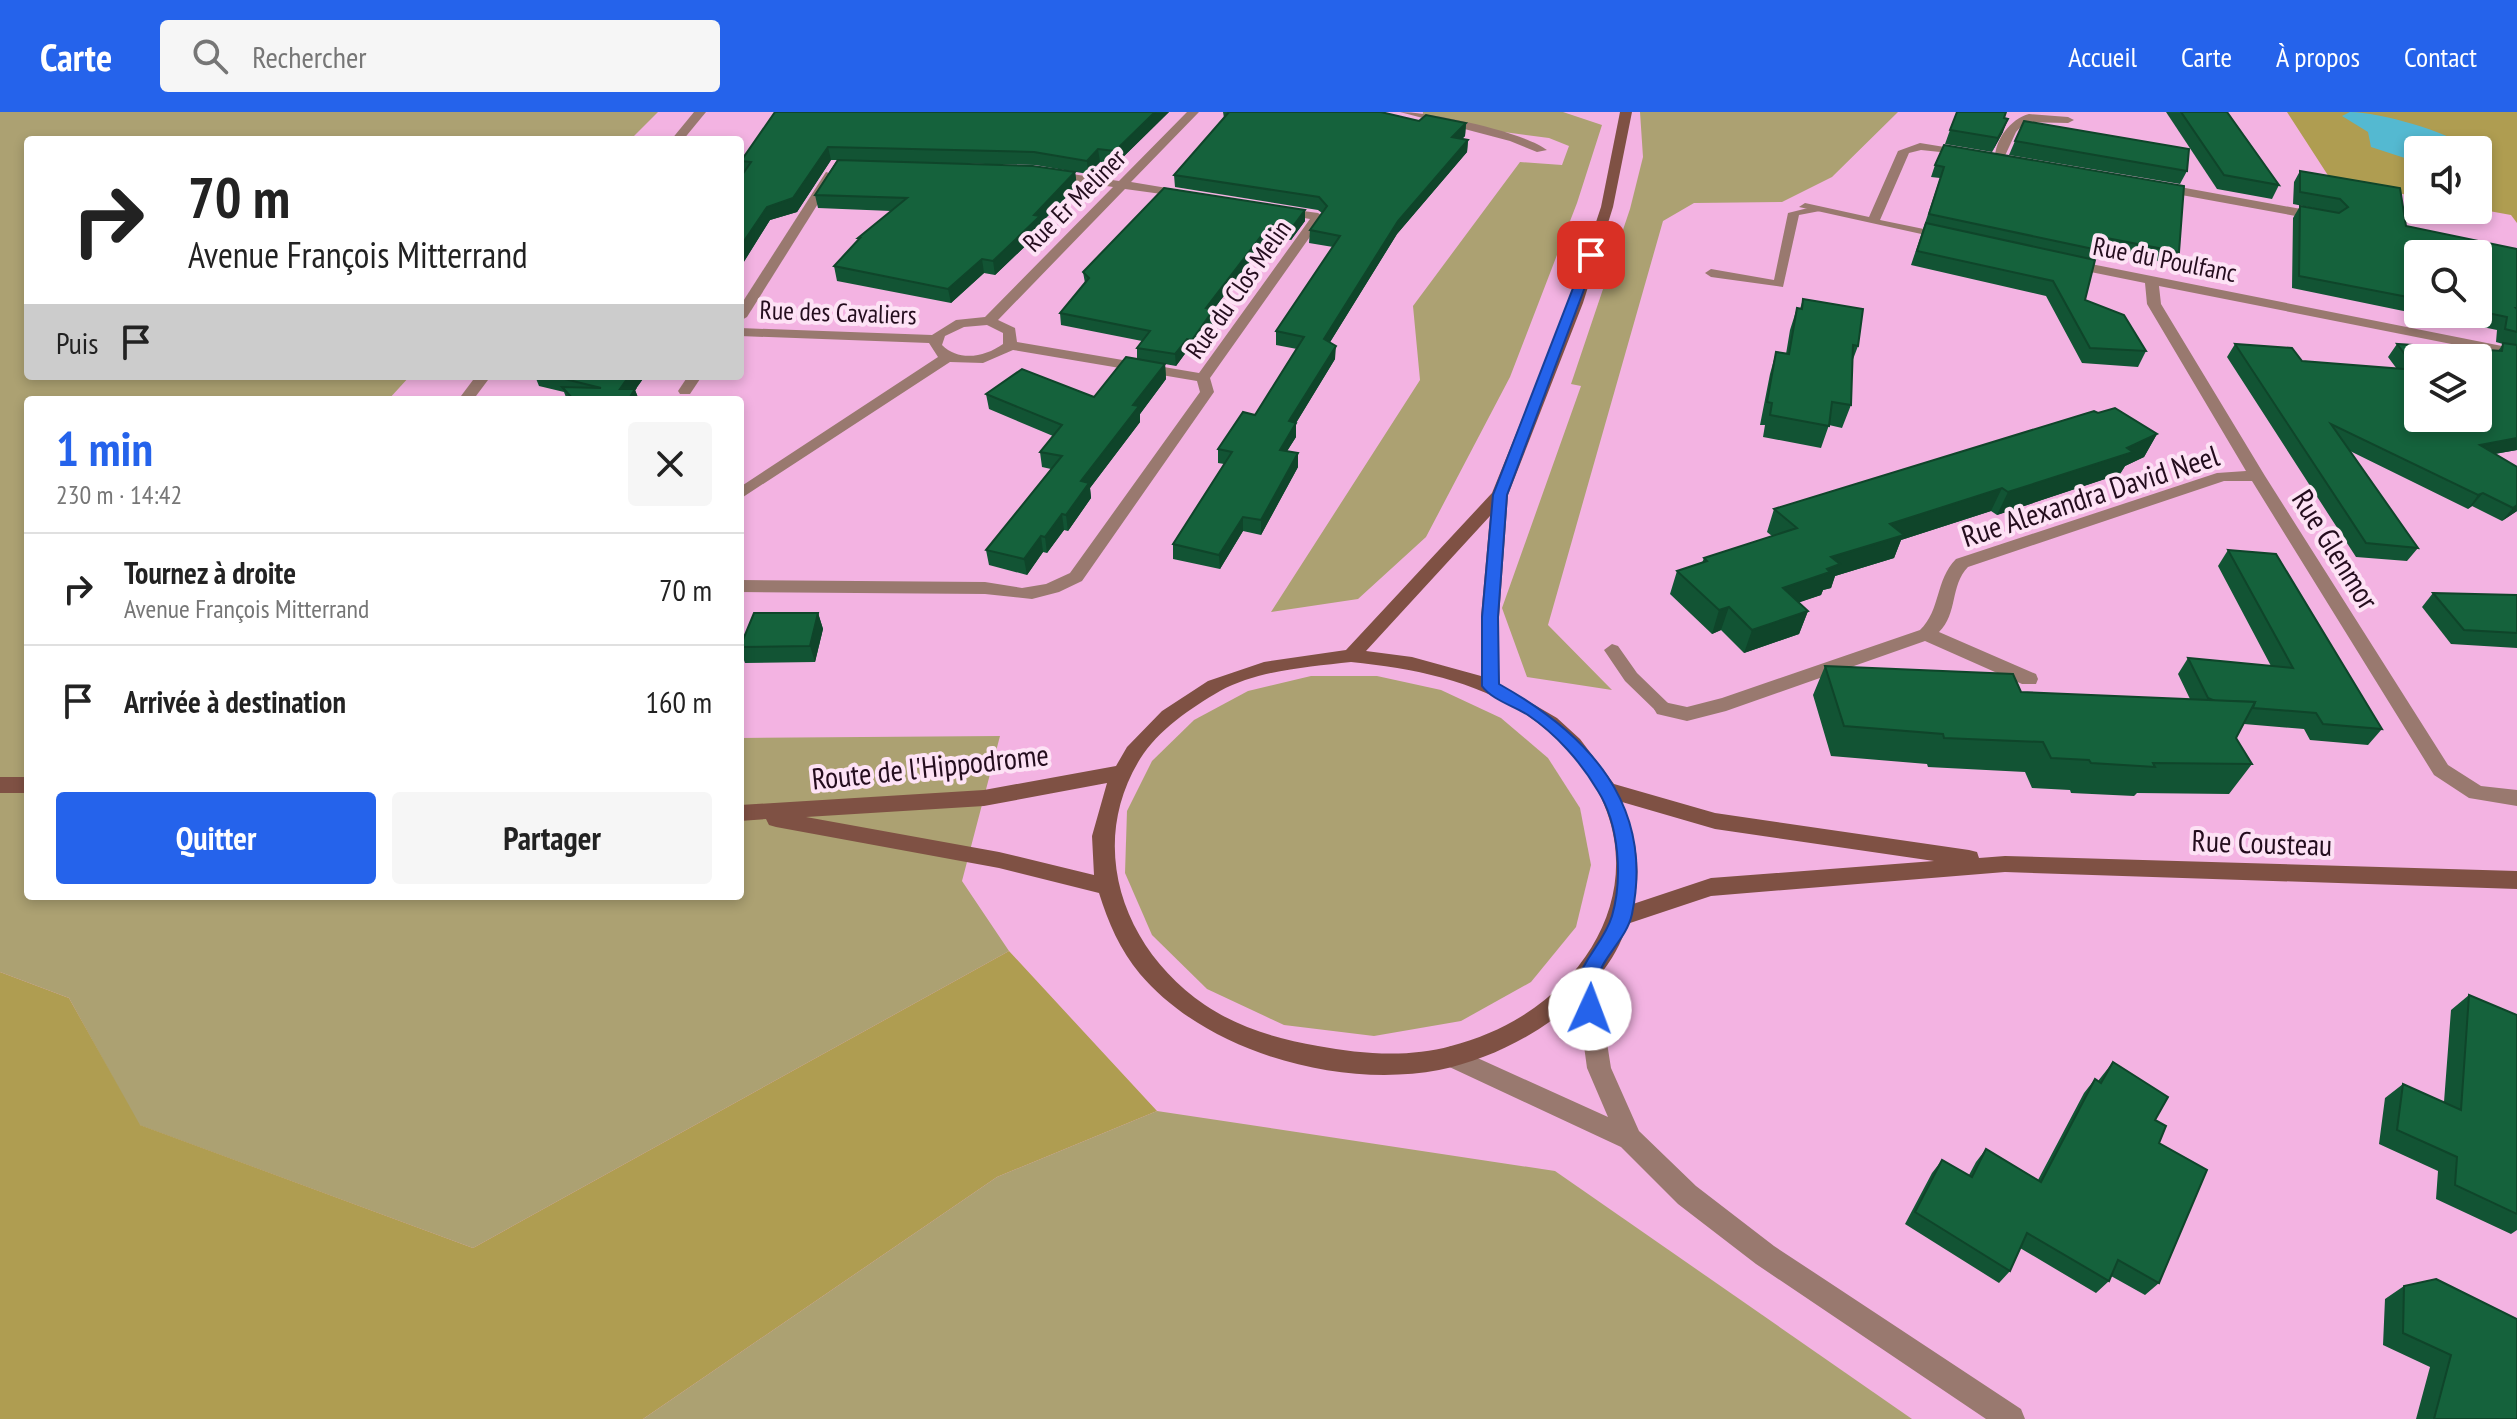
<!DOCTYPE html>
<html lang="fr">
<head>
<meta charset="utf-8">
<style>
  :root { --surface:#fff; --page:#f6f6f6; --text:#222; --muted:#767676; --line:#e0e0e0; --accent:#2563eb }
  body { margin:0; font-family:"PT Sans Narrow",sans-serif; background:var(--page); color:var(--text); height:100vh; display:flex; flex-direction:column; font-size:30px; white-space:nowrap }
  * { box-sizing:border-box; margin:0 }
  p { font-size:26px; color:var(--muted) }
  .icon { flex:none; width:44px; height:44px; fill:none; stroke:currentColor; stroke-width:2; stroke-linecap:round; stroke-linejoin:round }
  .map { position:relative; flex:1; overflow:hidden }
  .side { position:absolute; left:24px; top:284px; width:720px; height:504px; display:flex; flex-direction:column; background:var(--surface); border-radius:8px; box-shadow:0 4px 12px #0003 }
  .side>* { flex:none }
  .top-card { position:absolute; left:24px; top:24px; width:720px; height:244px; border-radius:8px; box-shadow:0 4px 12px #0003; background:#fff; color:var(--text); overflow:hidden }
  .tools { position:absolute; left:2404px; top:24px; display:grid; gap:16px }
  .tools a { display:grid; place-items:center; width:88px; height:88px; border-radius:8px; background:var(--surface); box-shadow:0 4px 12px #0003; font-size:40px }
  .pin { position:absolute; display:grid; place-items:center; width:68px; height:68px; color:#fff; margin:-34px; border-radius:16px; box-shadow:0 4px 12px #0006 }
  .me { position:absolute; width:88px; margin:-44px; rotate:2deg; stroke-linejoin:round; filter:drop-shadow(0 0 6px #0008) }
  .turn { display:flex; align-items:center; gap:28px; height:168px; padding:0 32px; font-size:36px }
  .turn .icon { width:104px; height:104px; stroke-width:2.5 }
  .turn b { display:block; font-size:56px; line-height:68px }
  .then { display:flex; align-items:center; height:76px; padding:0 32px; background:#0003; gap:16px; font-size:30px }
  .round { display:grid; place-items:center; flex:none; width:84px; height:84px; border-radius:8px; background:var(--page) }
  .headline { display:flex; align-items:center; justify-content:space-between; height:136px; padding:0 32px }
  h1 { font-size:48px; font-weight:700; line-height:60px; color:var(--accent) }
  .primary-button { display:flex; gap:16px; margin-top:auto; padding:16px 32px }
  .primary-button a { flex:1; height:92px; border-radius:8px; background:var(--accent); color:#fff; font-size:32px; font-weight:700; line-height:92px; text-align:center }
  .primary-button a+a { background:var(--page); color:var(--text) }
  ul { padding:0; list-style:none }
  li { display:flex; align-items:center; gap:24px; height:112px; padding:0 32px; border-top:2px solid var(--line) }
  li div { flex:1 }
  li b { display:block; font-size:30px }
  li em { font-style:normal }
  header { display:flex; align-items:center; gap:48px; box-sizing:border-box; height:112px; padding:0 40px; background:var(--accent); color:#fff }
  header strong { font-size:38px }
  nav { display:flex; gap:44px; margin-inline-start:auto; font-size:28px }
  .search { width:560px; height:72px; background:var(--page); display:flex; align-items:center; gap:20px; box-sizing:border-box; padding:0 28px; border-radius:8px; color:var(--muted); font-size:30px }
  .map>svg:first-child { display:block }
</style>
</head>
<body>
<header>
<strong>Carte</strong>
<div class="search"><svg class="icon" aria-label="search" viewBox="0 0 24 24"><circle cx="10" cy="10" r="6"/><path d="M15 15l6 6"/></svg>Rechercher</div>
<nav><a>Accueil</a><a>Carte</a><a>À propos</a><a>Contact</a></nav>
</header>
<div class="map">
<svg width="2517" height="1307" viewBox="0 0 2517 1307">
  <rect width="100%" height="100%" fill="#f3b3e2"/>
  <!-- green -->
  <g fill="#aca172">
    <path d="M0,0H658L630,28H28V264H410L388,288H28V784H740V626L1000,624L962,769L1009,839L473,1136L139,1013L69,886L0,860Z"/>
    <path d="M1423,0H1563L1602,13L1577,91L1510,265L1426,425L1358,487L1271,500L1420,268L1413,194L1520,50L1562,53L1569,34L1549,26L1422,9Z"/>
    <path d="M1640,0H1898L1832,65L1782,90L1694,91L1663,109L1548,513L1612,578L1527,565L1502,496L1581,274L1571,272L1630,97L1643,45Z"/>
    <path d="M1311,564H1377L1441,578L1501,606L1548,646L1580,696L1591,753L1576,815L1531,870L1461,909L1374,924L1284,913L1207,877L1152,823L1125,761L1127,699L1152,649L1194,608L1248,579Z"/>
    <path d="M1157,999L1555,1059L1912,1307H643L997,1065Z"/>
  </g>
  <!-- forest -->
  <g fill="#af9d51">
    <path d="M2287,0H2517V111L2511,103L2478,97V38H2418V85L2331,68Z"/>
    <path d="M1009,839L1157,999L997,1065L643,1307H0V860L69,886L140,1013L473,1136Z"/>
  </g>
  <!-- water -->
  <path fill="#54b9d1" d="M2350,0C2380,0 2449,20 2473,38H2418L2417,50L2371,35L2368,20L2342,4Z"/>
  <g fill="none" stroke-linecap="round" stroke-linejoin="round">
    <!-- service -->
    <g fill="#99796f" fill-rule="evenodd">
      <path d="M1816,94L1820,95V99L1799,103L1783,175L1711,165L1705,161L1711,157L1774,168L1788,101Z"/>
      <path d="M1612,532L1618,534L1637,561L1670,593L1673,597L1670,601H1658L1625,569L1604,538Z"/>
    </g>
    <!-- minor -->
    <g fill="#99796f" fill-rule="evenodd">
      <path d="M694,0H706L683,28H671Z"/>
      <path d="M1187,0H1199L1131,70L1191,80V86L1125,77L998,208L1015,216L1017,230L1199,261L1310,107L1274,101V95L1318,101L1324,105L1210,266L1214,280L1082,469L1059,480L1032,487L985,482L740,480V468L985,470L1022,476L1046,472L1070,461L1200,280L1197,269L1013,238L983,251L950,250L740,387V375L938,245L929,231L740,224V216L932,223L956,208L985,205L1113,75L1049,65L1043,61L1045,58L1119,69ZM987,213L1003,221V232C985,245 959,250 942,233L945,224L964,215Z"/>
      <path d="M1400,0C1431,0 1524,20 1547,38L1537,40L1510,29Z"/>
      <path d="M2029,2L2068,5L2074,8L2068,11L2025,10L2016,20L2003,48H1995C1994,29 2010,7 2029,2Z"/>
      <path d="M1920,31L1975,40L1969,43L1921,38L1909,41L1880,108L1953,123V129L1799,95L1805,91L1869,105L1898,39Z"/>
      <path d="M826,60L836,63L747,205L740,209V194Z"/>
      <path d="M2158,71L2323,101L2329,105L2323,109L2154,78L2152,75Z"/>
      <path d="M2066,147L2517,237V245L2159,174L2161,192L2265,364L2448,653L2481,674L2517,678V694L2469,686L2434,663L2252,369H2224L1968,455C1950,473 1958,502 1939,520L2036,562L2038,567L2036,572H2022L1925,529L1726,599L1687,609L1657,602L1654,597L1657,592L1664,590L1687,595L1722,586L1920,518C1941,498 1935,468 1956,447L2217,361L2246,359L2147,192L2145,171L2061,154V148Z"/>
      <path d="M476,264H491L473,288H458Z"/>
      <path d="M688,264H702L690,282H680L678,279Z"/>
      <path d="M1586,858L1594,861L1597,868L1611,956L1639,1019L1696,1074L1774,1134L2021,1297L2025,1307H1986L1756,1152L1678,1092L1621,1035L1443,952L1439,945L1443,938L1451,934L1608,1005L1587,956L1575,868L1578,861Z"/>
    </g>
    <!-- secondary -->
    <g fill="#7f5144" fill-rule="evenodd">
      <path d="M1620,0H1632L1613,95L1583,191L1508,383L1499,505V572L1557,606L1580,627L1614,672L1715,701L1969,738L1977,740L1979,746L2005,744L2517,759V777L2005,760L1711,784L1627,812C1615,856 1576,893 1539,917C1509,936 1474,951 1439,958C1339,977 1206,940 1140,862C1120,838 1108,810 1099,781L999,756L776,715L769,713L766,707L740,709V693L984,678L1116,654L1127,635L1162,599L1208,569L1264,550L1346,538L1492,381L1569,191L1601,95ZM1490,404L1481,505V564L1412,545L1366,539ZM1351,550C1420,557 1488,571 1543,615C1682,727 1607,894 1451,934C1408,946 1361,942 1318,934C1278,927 1239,916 1205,893C1124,838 1086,735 1140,647C1158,618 1191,596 1220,579C1259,558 1308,555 1351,550ZM1107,671L1092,724L1094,763L999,740L806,705L984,694ZM1622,690L1715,717L1934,749L1711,766L1633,792C1643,756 1635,724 1622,690Z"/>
      <rect x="0" y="665" width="28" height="16"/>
    </g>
  </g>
  <!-- wall -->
  <g fill="#125434">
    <path d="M775,0H1169L1116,52L1100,50L1088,62L1035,53L898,50L1075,60L1077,74L1041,111L1042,118L995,163L984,161L951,191L837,169L834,154L858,129V126L891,99L818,96L815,83L837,48H831L797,100L770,108L740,156V66L744,60L741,49Z"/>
    <path d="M1223,0H1381L1419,9L1466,11L1465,24L1462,27L1468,28L1467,40L1397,122L1330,230L1335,247L1296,311V325L1287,339L1298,355L1261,423L1243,419L1220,457L1173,447V432L1224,352L1218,351V337L1255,303L1297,237L1276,233V219L1333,135L1309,131L1310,118L1322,101L1318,98L1175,75L1174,63L1224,6Z"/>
    <path d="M2166,0H2227L2279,73L2272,87L2217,77Z"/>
    <path d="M2004,6L2003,20L1992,40L1945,32L1950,18Z"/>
    <path d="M2015,29L2187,59L2180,72L2009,43Z"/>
    <path d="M1935,53L2184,74L2179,140L2172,152L2098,137L2093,147L2085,188L2146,239L2138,255L2082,251L2046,184L1911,153L1940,66L1931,65Z"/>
    <path d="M2300,59L2406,114L2517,137V338L2495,342L2517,399L2502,409L2472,394L2468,397L2350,339L2418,436L2407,449L2356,445L2227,245L2235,232L2302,249L2397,257L2388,245L2397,232L2498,239L2503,232L2496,230L2497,218L2420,202H2478V142H2418V202L2292,176L2293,106L2300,94L2333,100L2293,92L2294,70Z"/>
    <path d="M1164,76L1305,109L1291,128L1273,125L1265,130L1214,197L1215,209L1193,240L1187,239L1176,254L1165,252L1166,267L1140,302V310L1090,376L1091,386L1068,419L1064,418L1047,441L1043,440L1027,463L989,453L986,438L1051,357L1042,355L1040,340L1053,324L989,297L986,282L1094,285L1137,247V236L1142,229L1061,213L1060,201L1085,171L1083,160Z"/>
    <path d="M1803,187L1858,234L1852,250L1851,293L1842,316L1829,313L1821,336L1763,325L1765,313H1760L1770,262L1776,240L1786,242L1790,218L1797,196L1800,197Z"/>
    <path d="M535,264H645L635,278L639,288H567L564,280L539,274Z"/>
    <path d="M2098,301L2157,322L2144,345L2125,354L2120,362L1997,403L1991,399L1901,428L1894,446L1835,464L1831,476L1823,478L1821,483L1799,490L1808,499L1799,522L1744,541L1721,518L1712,522L1670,482L1677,459L1702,451L1704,446L1772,424L1767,420L1774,397Z"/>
    <path d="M2228,438L2382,617L2368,633L2310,628L2304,617L2244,612L2236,626L2252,652L2229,682L2137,681L2134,684L2071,681L2070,678L2032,676L2025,660L1928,655L1927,652L1831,644L1813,583L1825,554L2021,580L2190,587L2178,562L2188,546L2271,554L2218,454Z"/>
    <path d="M2433,481L2517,483V536L2451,532L2422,495Z"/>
    <path d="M818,501L823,517L815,550L745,551L740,537V532Z"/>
    <path d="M2469,883L2517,903V1118L2511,1122L2436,1087L2438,1059L2379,1032L2385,986L2403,972L2444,990L2451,898Z"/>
    <path d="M2113,950L2155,1008L2159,1031V1171L2145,1183L2111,1164L2109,1169L2096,1181L2020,1136L2010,1159L1999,1171L1905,1112L1932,1061L1942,1048L1969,1063L1976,1050L1986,1037L2038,1068L2084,981L2095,967L2098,969Z"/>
    <path d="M2404,1174L2517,1307H2416L2430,1255L2383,1233L2385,1187Z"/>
  </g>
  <!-- shaded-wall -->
  <g fill="#0f452a">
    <path d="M1155,0H1169L1116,52L1115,39Z"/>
    <path d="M2008,7L2003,20L1992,40L1998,26Z"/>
    <path d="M1466,11L1465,24L1451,37L1452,25Z"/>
    <path d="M1468,28L1467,40L1397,122L1324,240V227L1398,109Z"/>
    <path d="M828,35L831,48L797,100L770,108L740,156V135L767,95Z"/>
    <path d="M1098,37L1100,50L1088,62L1087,49Z"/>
    <path d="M1075,60L1077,74L1041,111L1042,118L995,163L993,149L1034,103Z"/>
    <path d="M1305,98V109L1291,128V117Z"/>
    <path d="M1273,113V125L1265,130L1206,207V196L1265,119Z"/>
    <path d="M982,147L984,161L951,191L948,177Z"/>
    <path d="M1214,197L1215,209L1193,240L1192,228Z"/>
    <path d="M1187,227V239L1176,254L1175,242Z"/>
    <path d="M1336,234L1335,247L1296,311V325L1279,352L1280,338L1289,309Z"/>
    <path d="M1165,252L1166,267L1140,302V310L1090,376L1091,386L1068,419L1066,403L1081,369L1133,293Z"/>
    <path d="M629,264H645L635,278L639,288H625L620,277Z"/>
    <path d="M2157,322L2144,345L2125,354L2120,362L1997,403L2008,380L2127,336Z"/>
    <path d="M2517,326V338L2470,346L2480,333Z"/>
    <path d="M1298,341V355L1261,423V408Z"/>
    <path d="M2002,376L1991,399L1901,428L1894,446L1835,464L1831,476L1823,478L1821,483L1774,499L1783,476L1831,445L1890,412Z"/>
    <path d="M2483,381L2472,394L2468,397L2478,383Z"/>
    <path d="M2517,393V399L2502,409L2513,396Z"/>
    <path d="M1062,402L1064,418L1047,441L1045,425Z"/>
    <path d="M1243,405V419L1220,457L1219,443Z"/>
    <path d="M1041,424L1043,440L1027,463L1024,447Z"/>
    <path d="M1729,495L1721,518L1712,522L1719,498Z"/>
    <path d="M1808,499L1799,522L1744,541L1752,518Z"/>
    <path d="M818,501L823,517L815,550L810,534Z"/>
  </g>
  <!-- building -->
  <g fill="#15623c" stroke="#0f452a" stroke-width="2" fill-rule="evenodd">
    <path d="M775,0H1155L1115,39L1098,37L1087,49L1034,40L828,35L793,86L767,95L740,135V66L751,50L741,49Z"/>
    <path d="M1229,0H1381L1419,9L1426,3L1466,11L1452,25L1468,28L1398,109L1324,227L1336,234L1289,309L1296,311L1280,338L1298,341L1261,408L1243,405L1219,443L1173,432L1232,340L1218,337L1243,300L1255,303L1304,225L1276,219L1340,124L1310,118L1327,94L1319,85L1174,63Z"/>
    <path d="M1957,0H2006L2004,6L2008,7L1998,26L1950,18Z"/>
    <path d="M2181,0H2227L2279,73L2224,63Z"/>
    <path d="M2024,9L2189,37L2187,59L2015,29Z"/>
    <path d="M1944,33L2184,74L2179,140L2101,125L2098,138L1929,102L1944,55L1935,53Z"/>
    <path d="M838,48L1033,54L1075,60L1034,103L1040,104L993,149L982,147L948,177L834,154L860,126H858L907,86L815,83Z"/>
    <path d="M2300,59L2400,76L2406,114L2517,137V196H2516L2517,197V220L2505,217L2507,205L2478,199V142H2418V187L2299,164L2300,94L2339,101L2348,95L2340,87L2300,80Z"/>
    <path d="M1164,76L1305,98L1291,117L1273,113L1265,119L1206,196L1214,197L1192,228L1187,227L1175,242L1137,236L1150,219L1060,201L1089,166L1083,160Z"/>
    <path d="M1926,111L2095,148L2085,188L2124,203L2146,239L2090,236L2053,169L1917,139Z"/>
    <path d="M1803,187L1863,197L1858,234L1853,233L1851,293L1832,290L1829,314L1770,303L1772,291L1767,290L1776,240L1789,242L1797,196L1802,197Z"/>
    <path d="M2503,231L2517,233V326L2480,333L2517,355V393L2513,396L2483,381L2478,383L2331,312L2418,436L2366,431L2235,232L2292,236L2302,249L2417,258L2397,232L2502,239ZM2418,246H2478V306H2418Z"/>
    <path d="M1126,245L1165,252L1133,293L1139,294L1081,369L1089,371L1066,403L1062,402L1045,425L1041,424L1024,447L986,438L1062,344L1040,340L1062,313L986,282L1022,257L1094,285Z"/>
    <path d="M553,264H629L620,277H635L628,288H574L562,275L601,276Z"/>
    <path d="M2115,296L2157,322L2127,336L2133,340L2008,380L2002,376L1890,412L1904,423L1831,445L1840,452L1827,457L1830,460L1783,476L1808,499L1752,518L1729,495L1719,498L1677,459L1707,449L1704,446L1797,416L1774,397L2094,299L2098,301Z"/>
    <path d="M2228,438L2276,442L2382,617L2323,612L2316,601L2253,596L2255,590L2215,589L2208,586L2188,546L2293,556Z"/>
    <path d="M2433,481L2517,483V521L2464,518Z"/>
    <path d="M754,501H818L810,534L740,535Z"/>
    <path d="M1825,554L2013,562L2021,580L2255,590L2236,626L2252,652L2153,651L2155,655L2091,651L2089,648L2051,646L2043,630L1944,626L1943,622L1844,614Z"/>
    <path d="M2469,883L2517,903V1102L2455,1073L2457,1045L2397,1018L2403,972L2461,998Z"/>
    <path d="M2113,950L2168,985L2155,1008L2166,1014L2159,1031L2207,1058L2159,1171L2118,1148L2109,1169L2027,1121L2010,1159L1915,1100L1942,1048L1972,1065L1986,1037L2041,1070L2095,967L2101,971Z"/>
    <path d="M2436,1167L2517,1207V1307H2434L2451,1243L2403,1221L2404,1174Z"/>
  </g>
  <!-- route -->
  <path fill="#2563eb" stroke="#184099" stroke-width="2" d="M1587,140L1597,143L1507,383L1498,505L1499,572C1588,622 1655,692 1632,802C1627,826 1603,844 1597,867C1594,880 1604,891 1598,903H1583C1562,859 1601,841 1612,804C1623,766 1619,712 1598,679C1581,650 1556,622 1528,603C1514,594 1492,588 1482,574V505L1493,383Z"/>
  <g text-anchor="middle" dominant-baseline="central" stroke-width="8" stroke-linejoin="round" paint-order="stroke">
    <!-- far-street labels -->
    <g font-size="26" fill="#240d1e" stroke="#fde2f5">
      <text transform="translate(1074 88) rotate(-45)">Rue Er Meliner</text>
      <text transform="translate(2165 147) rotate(11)">Rue du Poulfanc</text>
      <text transform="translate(1238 177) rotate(-55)">Rue du Clos Melin</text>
      <text transform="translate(838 200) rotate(2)">Rue des Cavaliers</text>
    </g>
    <!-- street labels -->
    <g font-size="30" fill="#240d1e" stroke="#fde2f5">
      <text transform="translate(2090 383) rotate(-18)">Rue Alexandra David Neel</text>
      <text transform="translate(2336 437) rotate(58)">Rue Glenmor</text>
      <text transform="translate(930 654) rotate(-6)">Route de l'Hippodrome</text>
      <text transform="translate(2262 730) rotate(2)">Rue Cousteau</text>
    </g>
  </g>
</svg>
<div class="tools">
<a><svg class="icon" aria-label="sound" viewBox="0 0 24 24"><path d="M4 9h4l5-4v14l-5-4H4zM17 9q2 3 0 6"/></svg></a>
<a><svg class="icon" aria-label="search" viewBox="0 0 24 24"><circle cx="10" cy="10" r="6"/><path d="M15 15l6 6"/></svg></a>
<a><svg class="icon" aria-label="layers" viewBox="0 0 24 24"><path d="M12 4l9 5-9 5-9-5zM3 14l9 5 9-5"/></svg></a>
</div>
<div class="pin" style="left:1591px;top:143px;background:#d93025"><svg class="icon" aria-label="arrive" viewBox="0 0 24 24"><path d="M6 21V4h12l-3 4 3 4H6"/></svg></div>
<svg class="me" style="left:1590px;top:897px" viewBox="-20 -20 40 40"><circle r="19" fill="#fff"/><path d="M0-13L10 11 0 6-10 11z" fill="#2563eb"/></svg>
<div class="top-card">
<div class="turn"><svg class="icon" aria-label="right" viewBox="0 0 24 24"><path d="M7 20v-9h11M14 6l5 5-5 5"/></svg><div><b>70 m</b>Avenue François Mitterrand</div></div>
<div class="then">Puis<svg class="icon" aria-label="arrive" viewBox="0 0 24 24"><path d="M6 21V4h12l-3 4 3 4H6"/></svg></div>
</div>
<section class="side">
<div class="headline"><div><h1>1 min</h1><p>230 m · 14:42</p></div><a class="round"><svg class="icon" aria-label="close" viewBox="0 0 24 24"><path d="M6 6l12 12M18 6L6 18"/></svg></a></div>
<ul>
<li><svg class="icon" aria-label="right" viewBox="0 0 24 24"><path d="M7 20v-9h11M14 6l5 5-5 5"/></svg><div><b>Tournez à droite</b><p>Avenue François Mitterrand</p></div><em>70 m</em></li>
<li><svg class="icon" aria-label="arrive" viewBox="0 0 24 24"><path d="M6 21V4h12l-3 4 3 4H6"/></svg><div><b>Arrivée à destination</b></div><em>160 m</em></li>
</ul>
<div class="primary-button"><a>Quitter</a><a>Partager</a></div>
</section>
</div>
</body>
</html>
